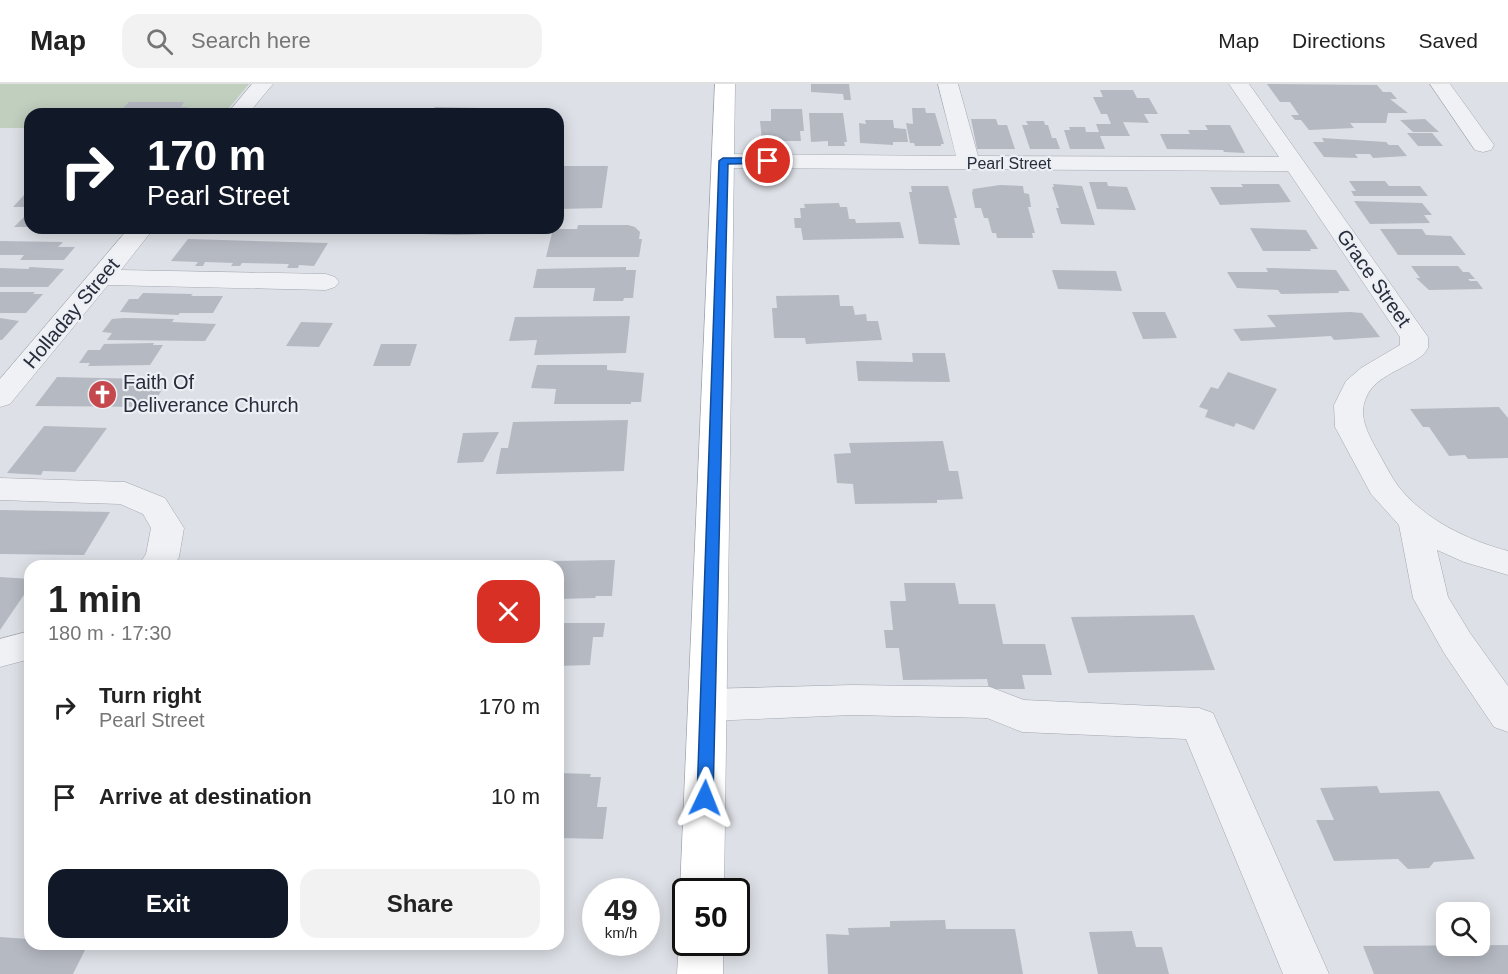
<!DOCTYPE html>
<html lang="en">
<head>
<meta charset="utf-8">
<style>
  :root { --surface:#fff; --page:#f2f2f2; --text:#222; --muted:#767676; --line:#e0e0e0; --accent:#111827 }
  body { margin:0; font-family:Arial,sans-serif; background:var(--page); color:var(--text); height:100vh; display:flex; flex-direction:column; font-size:22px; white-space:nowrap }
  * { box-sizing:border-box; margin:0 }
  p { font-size:20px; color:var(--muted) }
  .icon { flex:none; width:33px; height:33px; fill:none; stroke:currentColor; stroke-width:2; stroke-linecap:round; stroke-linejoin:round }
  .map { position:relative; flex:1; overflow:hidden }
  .side { position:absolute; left:24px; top:476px; width:540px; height:390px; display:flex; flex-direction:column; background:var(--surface); border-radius:18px; box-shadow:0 3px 15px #0003 }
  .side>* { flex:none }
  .banner { position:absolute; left:24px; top:24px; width:540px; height:126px; border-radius:18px; box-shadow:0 3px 15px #0003; background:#111827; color:#fff; overflow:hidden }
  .tools { position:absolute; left:1436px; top:818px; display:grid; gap:12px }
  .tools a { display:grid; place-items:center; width:54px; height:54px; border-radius:12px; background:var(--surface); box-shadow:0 3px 15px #0003; font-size:30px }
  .speed { position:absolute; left:582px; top:794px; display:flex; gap:12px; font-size:30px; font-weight:700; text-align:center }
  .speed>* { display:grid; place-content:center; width:78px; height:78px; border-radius:50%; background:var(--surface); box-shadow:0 3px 15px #0003; line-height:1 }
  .speed small { font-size:15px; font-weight:400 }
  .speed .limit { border:3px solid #111; border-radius:9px; background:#fff; color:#111 }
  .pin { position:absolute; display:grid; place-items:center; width:51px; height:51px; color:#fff; margin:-26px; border:3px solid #fff; border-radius:50%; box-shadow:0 2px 6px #0007 }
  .me { position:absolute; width:66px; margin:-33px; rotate:2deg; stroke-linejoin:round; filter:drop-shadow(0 0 4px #0008) }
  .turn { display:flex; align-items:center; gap:21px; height:126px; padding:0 24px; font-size:27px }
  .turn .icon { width:78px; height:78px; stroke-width:2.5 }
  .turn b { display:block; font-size:42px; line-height:51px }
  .round { display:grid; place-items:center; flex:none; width:63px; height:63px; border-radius:18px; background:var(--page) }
  .head { display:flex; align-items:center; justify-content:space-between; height:102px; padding:0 24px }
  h1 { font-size:36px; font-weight:800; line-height:45px }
  .primary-button { display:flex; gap:12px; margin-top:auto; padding:12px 24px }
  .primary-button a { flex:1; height:69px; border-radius:18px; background:var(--accent); color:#fff; font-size:24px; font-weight:800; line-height:69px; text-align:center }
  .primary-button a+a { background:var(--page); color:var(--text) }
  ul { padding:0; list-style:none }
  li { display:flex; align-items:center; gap:18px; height:90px; padding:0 24px }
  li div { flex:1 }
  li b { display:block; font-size:22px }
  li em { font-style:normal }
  header { display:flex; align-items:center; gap:36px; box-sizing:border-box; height:84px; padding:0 30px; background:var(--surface); border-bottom:2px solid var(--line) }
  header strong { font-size:28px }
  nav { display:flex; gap:33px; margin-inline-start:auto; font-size:21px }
  .search { width:420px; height:54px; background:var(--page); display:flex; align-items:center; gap:15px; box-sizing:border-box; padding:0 21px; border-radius:18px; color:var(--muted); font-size:22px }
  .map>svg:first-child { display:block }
</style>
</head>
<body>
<header>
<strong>Map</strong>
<div class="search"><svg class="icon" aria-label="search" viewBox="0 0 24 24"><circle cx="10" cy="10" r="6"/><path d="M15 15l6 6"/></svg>Search here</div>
<nav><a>Map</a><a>Directions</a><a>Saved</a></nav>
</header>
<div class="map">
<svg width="1508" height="890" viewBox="0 0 1508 890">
  <rect width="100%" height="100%" fill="#dde0e6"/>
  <!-- green -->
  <path fill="#c1cfbf" d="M0,0H249L224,30H30V44H0Z"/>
  <!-- building -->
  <g fill="#b5b9c2">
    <path d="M811,0H849L851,16H844L843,10L811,8Z"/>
    <path d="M1267,0L1377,1L1383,8H1391L1397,15H1390L1408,29H1388L1386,39H1350L1354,44L1309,46L1301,36H1295L1291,31H1299L1290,18H1280Z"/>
    <path d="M1100,6H1133L1137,14H1149L1158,30H1144L1149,39L1123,38L1130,52H1100L1105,65H1070L1064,46H1070L1069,43H1085L1086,48H1099L1096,40H1111L1107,30H1101L1093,13H1103Z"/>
    <path d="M129,18H184L181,23H188L184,27H177L175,30H117Z"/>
    <path d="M435,23L482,24L479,30H431Z"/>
    <path d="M912,24H925L926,29H935L944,60H941V62H915L914,59H910L906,39L913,40Z"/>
    <path d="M282,25L305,26L302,30H278Z"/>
    <path d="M771,25H802L804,47H800L801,57H762L760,37H771Z"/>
    <path d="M332,27L369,28L368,30H330Z"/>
    <path d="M809,29H843L847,58H844L845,62H828V57L811,58Z"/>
    <path d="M971,35H996L998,41H1007L1015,65H977Z"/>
    <path d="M1425,35L1439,48H1413L1400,36Z"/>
    <path d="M865,36H893L894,44L906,45L908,58H893V61L860,59L859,39L866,40Z"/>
    <path d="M1026,37H1044L1045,41H1048L1052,54H1056L1060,65H1030L1022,41H1028Z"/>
    <path d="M1205,41H1230L1245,69L1224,68L1223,66L1167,65L1160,50H1190L1188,46H1208Z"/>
    <path d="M1407,49H1432L1443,62H1418Z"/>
    <path d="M1322,54L1386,58L1389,61H1398L1407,72L1373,74L1370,70H1355L1358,74L1324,73L1313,58H1324Z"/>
    <path d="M558,82H608L602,124L558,125Z"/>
    <path d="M1349,97H1385L1389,102H1420L1428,112H1354L1351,107H1356Z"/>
    <path d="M1089,98H1107L1108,102L1127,103L1136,126L1097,125Z"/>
    <path d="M1053,100L1082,102L1095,141L1061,140L1056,124H1059L1052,103H1054Z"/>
    <path d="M1241,100H1279L1291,118L1220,121L1210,103H1243Z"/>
    <path d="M1000,101L1023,102L1024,109L1029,110L1031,123H1028L1035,149H1032L1033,154H997L996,149H992L988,134H984L981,124H975L972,109L973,105Z"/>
    <path d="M911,102H948L957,134H954L960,161L919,160L909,108H912Z"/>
    <path d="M25,110H30V123H13Z"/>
    <path d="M1354,117L1422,119L1432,131H1424L1430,139L1370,140Z"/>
    <path d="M839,119L840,123H847L849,135H855L856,139L900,138L904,154L803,156L801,144H795L794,134H801L800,124H805L804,120Z"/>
    <path d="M25,132H30V143H14Z"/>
    <path d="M578,141H628L635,143L640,148L639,155H642L639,173H546L553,145H577Z"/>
    <path d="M49,144H100L96,148L46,147Z"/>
    <path d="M425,144H520L518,149L456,151L422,150Z"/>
    <path d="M1250,144L1306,146L1318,165H1310L1311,167H1263Z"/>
    <path d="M1380,145H1422L1426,151L1451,152L1466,171H1398Z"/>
    <path d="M188,155L328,159L314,182L299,181L298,184H287L289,180L242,179L240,182H231L233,179L205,178L203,182H195L198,178L171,177Z"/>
    <path d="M0,157L63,158L58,163H75L64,176H20L24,171H0Z"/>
    <path d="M1411,182H1458L1463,188H1469L1475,195H1468L1470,197H1477L1483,205L1429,206L1416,194H1420Z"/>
    <path d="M30,183L64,185L48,203H0V184L28,185Z"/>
    <path d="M626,183V186H636L633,214H624L623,217H593L595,204H533L537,185Z"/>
    <path d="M1266,184L1336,186L1350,207H1338L1339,209L1281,210L1278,206L1237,204L1227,188H1268Z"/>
    <path d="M1052,186L1116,187L1122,207L1058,205Z"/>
    <path d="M0,208H35L33,210H43L26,229H0Z"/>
    <path d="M143,209L193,210L191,212H223L213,229H180L178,231L120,228L129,215H138Z"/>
    <path d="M839,211L840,222H853L855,231L866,230L867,237H878L882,256L806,260L805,254H774L772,224H777L776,212Z"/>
    <path d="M1132,228H1165L1177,254L1143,255Z"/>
    <path d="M1350,228L1362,229L1380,253L1334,256L1331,252L1241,257L1233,245L1276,243L1267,231Z"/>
    <path d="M630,232L626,269L534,271L537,256L509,257L515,233Z"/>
    <path d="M0,234L19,237L2,256H0Z"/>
    <path d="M123,234L174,235L172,238L216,240L205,257L107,256L112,249L102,248L112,235Z"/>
    <path d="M301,238L333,239L319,263L286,262Z"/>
    <path d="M154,259L153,261H163L150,281L88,282L90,279H79L88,266H100L104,260Z"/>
    <path d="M381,260H417L410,282H373Z"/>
    <path d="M912,269H945L950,298L858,297L856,277L913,278Z"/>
    <path d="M537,281H607V286L644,289L641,318H631V320H554L556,305L531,304Z"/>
    <path d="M1228,288L1277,305L1254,346L1236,339L1234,343L1205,333L1208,326L1199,323L1211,303L1218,305Z"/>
    <path d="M57,293L148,295L146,297L167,298L151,323L35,322Z"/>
    <path d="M1499,323L1508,334V374L1468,375L1465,371L1449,372L1429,343H1423L1410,325Z"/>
    <path d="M628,336L624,387L496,390L501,364H508L513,338Z"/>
    <path d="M44,342L107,344L75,388L43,387L41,391L7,389Z"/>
    <path d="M499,348L483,378L457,379L463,349Z"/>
    <path d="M943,357L949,387H958L963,415L937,416V419L855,420L853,400L837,399L834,370L851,369L849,359Z"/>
    <path d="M0,426L110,428L84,471L0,470Z"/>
    <path d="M615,476L612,512H596L595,514L558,515V482H499V478Z"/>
    <path d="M0,493L30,495V502L0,546Z"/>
    <path d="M904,499H955L959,520H995L1003,560H1045L1052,591H1022L1025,605H989L987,595L903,596L899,564H886L884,546H893L890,517H906Z"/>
    <path d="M1194,531L1215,586L1088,589L1071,533Z"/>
    <path d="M558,535H561L560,539H605L603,553H593L590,581L558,582Z"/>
    <path d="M558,689L591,690L590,693H601L597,723H607L603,755L558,754Z"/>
    <path d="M1377,702L1380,709L1439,707L1475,775L1434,778L1429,784L1408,785L1398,775L1334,777L1316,736H1334L1320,704Z"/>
    <path d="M945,836L946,845H1015L1023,890H828L826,850L849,851L848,844L890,843V837Z"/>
    <path d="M1132,847L1136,863H1162L1169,890H1098L1089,848Z"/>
    <path d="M30,851V860H88L73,890H0V853L28,855Z"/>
    <path d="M1508,861V890H1374L1363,862Z"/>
  </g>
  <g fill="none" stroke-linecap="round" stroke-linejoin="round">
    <defs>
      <g id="minor">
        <path d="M252,0H273L248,30H227Z"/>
        <path d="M938,0H958L978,72L1279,73L1229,0H1249L1428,253V264L1424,270C1406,285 1375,291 1366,314C1358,332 1368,350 1377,366C1384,378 1390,391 1398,402C1425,436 1467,456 1508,467V491L1464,478L1437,466L1448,513L1470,549L1508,602V648L1494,643L1444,569L1413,514L1399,441L1371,410L1335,343L1334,321L1346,297L1361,284L1400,261V253L1288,87L723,84L715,82L712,77L715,72L723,70L956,72Z"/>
        <path d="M1430,0H1450L1494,61L1491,66L1483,68L1475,66Z"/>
        <path d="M129,144H154L121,186L326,190L335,193L339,198L335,203L326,206L108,201L10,320L0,323V295Z"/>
        <path d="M0,394L125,398L165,414L184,444L179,473L174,482H138L146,470L151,444L143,430L120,420L0,416Z"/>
        <path d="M30,547V575L0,583V555Z"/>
        <path d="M852,601L990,603L1024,616L1199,624L1213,629L1329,890H1283L1186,655L1022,648L987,634L852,631L708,637L695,632L689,621L695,610L708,605Z"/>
      </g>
      <g id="major">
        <path d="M715,0H735L724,807H686V819L680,807Z"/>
        <path d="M686,843V858H723V890H677L679,858Z"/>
      </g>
    </defs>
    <!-- minor casing -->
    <use href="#minor" stroke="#a3a7b0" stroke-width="1"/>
    <!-- major casing -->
    <use href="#major" stroke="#9da3b1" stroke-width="1"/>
    <!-- minor -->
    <use href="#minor" fill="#f0f1f5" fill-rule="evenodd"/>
    <!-- major -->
    <use href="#major" fill="#fff" fill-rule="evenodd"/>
  </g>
  <!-- route -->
  <path fill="#1a73e8" stroke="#114b97" stroke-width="1.5" d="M768,74L771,75V79L728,80L713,714L711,719L705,722L699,719L697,714L719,77L723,74Z"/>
  <!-- icons -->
  <defs>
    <symbol id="church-disc" viewBox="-11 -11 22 22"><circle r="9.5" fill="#c5484f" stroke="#eceff4"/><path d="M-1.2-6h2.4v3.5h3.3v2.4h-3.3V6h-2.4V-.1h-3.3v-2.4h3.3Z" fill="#fff"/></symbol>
  </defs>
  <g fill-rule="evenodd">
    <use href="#church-disc" x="86" y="294" width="33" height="33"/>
  </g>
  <g text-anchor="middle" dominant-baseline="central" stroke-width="4.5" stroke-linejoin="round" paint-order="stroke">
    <!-- far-street labels -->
    <g font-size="16" fill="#282d3c" stroke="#eceff4">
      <text x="1009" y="79">Pearl Street</text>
    </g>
    <!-- street labels -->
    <g font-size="20" fill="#282d3c" stroke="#eceff4">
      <text transform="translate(1374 194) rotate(55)">Grace Street</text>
      <text transform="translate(71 229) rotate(-50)">Holladay Street</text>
    </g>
    <!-- poi labels -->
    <g font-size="20" fill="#282d3c" stroke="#eceff4" text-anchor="start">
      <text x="123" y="298">Faith Of<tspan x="123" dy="23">Deliverance Church</tspan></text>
    </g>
  </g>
</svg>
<div class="tools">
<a><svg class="icon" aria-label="search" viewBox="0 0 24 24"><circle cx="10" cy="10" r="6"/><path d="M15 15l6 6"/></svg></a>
</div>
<div class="speed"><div>49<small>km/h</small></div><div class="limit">50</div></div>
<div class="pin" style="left:768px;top:77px;background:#d93025"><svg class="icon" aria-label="arrive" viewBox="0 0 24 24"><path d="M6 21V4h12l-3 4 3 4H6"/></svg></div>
<svg class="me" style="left:705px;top:714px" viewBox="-20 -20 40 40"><path d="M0-17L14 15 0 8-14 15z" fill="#1a73e8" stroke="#fff" stroke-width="4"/></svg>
<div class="banner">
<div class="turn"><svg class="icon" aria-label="right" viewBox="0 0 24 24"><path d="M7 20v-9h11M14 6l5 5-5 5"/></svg><div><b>170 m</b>Pearl Street</div></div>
</div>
<section class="side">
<div class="head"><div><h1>1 min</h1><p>180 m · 17:30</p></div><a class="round" style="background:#d93025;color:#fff"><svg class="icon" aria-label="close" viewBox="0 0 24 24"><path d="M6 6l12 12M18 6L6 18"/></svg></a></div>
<ul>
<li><svg class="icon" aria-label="right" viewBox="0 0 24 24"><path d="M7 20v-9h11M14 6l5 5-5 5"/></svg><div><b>Turn right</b><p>Pearl Street</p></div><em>170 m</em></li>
<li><svg class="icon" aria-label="arrive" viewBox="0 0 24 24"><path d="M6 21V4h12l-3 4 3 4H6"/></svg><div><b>Arrive at destination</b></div><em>10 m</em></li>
</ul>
<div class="primary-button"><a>Exit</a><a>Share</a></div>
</section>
</div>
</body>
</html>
